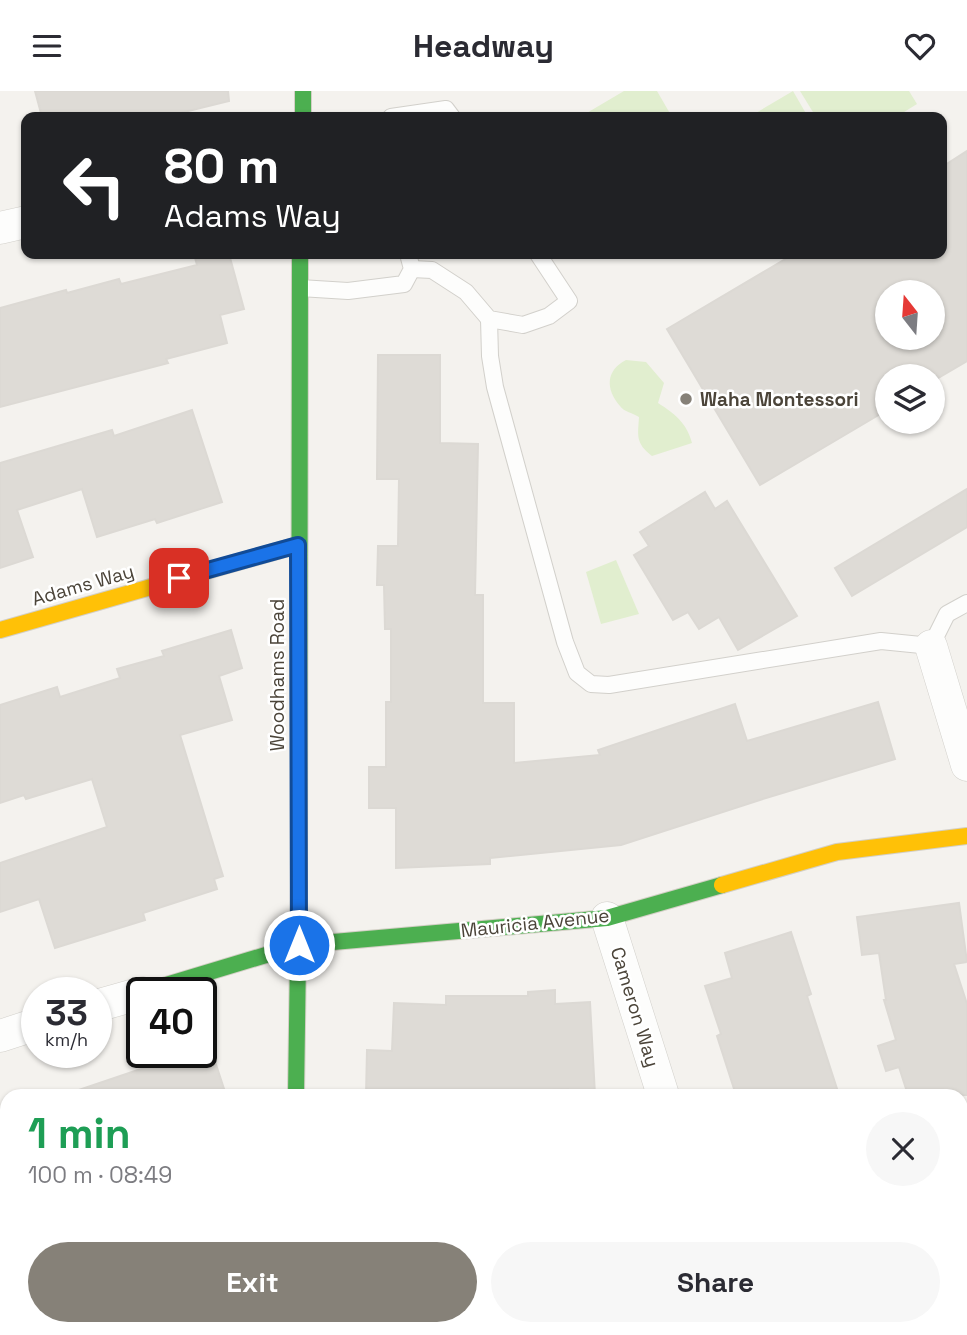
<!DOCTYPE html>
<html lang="en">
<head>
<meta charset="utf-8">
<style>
  :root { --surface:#fff; --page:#f7f7f7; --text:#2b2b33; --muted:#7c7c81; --accent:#868178 }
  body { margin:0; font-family:"Space Grotesk",sans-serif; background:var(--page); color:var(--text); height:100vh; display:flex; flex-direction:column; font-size:26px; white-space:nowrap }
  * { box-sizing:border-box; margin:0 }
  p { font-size:23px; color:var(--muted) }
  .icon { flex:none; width:38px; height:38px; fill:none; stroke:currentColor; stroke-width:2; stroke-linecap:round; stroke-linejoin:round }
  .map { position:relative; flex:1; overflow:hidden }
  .drawer { position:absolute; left:0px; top:998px; width:968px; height:247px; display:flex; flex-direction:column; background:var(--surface); border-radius:21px 21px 0 0; box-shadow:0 2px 5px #0004 }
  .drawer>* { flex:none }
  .banner { position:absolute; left:21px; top:21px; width:926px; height:147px; border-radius:14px; box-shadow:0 2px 5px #0004; background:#202124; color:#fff; overflow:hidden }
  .needle { width:46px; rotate:343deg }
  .tools { position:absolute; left:875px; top:189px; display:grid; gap:14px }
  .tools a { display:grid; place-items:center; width:70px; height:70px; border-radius:50%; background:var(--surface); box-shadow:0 2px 5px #0004; font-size:35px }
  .speed { position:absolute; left:21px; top:886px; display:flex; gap:14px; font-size:35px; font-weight:700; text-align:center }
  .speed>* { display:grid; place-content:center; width:91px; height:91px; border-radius:50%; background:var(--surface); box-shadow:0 2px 5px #0004; line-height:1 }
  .speed small { font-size:18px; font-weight:400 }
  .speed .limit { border:4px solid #111; border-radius:10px; background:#fff; color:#111 }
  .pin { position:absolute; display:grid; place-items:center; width:60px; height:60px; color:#fff; margin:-30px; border-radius:14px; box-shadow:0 4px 10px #0006 }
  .me { position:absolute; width:77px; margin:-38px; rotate:0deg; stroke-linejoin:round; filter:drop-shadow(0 0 5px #0008) }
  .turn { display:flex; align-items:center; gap:24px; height:147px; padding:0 28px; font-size:32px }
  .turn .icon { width:91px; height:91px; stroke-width:2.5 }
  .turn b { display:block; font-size:49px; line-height:60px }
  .round { display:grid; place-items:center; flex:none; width:74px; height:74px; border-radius:37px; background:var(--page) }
  .head { display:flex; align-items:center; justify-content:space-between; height:119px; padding:0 28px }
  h1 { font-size:42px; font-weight:800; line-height:52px; color:#1e9e55 }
  .action { display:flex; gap:14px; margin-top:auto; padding:14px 28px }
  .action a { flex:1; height:80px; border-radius:42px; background:var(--accent); color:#fff; font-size:28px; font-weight:800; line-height:80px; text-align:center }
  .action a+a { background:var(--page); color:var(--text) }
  header { display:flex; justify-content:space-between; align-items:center; height:91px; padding:0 28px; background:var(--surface); font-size:32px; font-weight:800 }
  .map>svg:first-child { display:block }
</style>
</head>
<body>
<header><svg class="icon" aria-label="menu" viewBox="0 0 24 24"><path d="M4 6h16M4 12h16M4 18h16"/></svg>Headway<svg class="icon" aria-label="heart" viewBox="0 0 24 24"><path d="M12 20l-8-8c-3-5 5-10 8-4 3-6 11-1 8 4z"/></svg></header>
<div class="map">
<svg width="967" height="1244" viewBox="0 0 967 1244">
  <rect width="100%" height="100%" fill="#f4f2ee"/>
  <!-- green -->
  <g fill="#e1eecf">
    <path d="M624,0H657L672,26H580Z"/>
    <path d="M793,0L808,26H749Z"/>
    <path d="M800,0H909L917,13L896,26H816Z"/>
    <path d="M626,269L646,271L664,292L658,312C674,322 687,332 692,352L652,365C635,352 638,344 639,326C633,322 624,321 620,315C605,298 606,279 626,269Z"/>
    <path d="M616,469L639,523L601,533L586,481Z"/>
  </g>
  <!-- building -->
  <g fill="#dedbd6" stroke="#dcd9d4" stroke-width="2" fill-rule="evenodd">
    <path d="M35,0H228L229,10L164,26H42Z"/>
    <path d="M967,60V270L933,290V285H887V319L760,394L667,238L794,163H942V76ZM887,201H933V247H887Z"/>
    <path d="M194,163H229L244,218L220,224L227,252L166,268L168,272L0,316V217L66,199L67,202L119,188L121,193L197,174Z"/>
    <path d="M378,264H440V352L478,353L475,504H483V612H514V672L600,664L598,659L735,613L747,650L878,611L895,668L766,707L621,754L490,767V773L396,777V717H369V676H386V611H391V538H385L384,494H377L378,455H398L399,388H377Z"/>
    <path d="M192,319L222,411L157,432L155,428L97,446L82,398L17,419L33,466L0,477V372L112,339L114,345Z"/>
    <path d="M967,398V436L852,505L835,477Z"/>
    <path d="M705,401L715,418L727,410L797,525L738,559L719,526L699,538L688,521L673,529L634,464L649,455L640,441Z"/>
    <path d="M231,539L242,577L219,585L232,629L180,644L223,785L214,788L217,798L143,822L145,829L55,857L39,808L0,821V772L107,736L92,688L26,708L24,704L0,712V614L57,596L60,606L120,587L117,578L164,565L162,560Z"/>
    <path d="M959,812L967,871L954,873L967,913V1004H908L899,976L886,980L878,955L896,949L884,909H886L879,862L862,864L857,826Z"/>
    <path d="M791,841L811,903L807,905L839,1004H736L717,945L721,943L705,895L732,887L725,862Z"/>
    <path d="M555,899V913L590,911L595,1004H569L568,998L512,1001V1004H366L367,959L392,960L394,912L446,914V905H528V901Z"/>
    <path d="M210,955L226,1004H77L76,1000L191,961H201V957Z"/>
  </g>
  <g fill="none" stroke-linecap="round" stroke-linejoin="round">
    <defs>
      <g id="lane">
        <path d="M391,26L446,18L452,26"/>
        <path d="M412,178L432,179L466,201L489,228L523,234L549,225L569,210L538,163"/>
        <path d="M300,197L348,200L404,193L412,178L408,163"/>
        <path d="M489,228L490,265L495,296L565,551L577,582L591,593L609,594L881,550L931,555L947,523L967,512"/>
      </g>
      <g id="street">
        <path d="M0,137L26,131"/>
        <path d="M931,555L967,674"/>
        <path d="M607,827L663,1004"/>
        <path d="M96,915L142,902"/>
        <path d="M0,945L37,933"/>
        <path d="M736,1237L738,1244"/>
      </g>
      <g id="fast">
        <path d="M303,0V26"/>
        <path d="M143,901L299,854L607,827L722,794"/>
        <path d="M296,1004L299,795L300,163"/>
        <path d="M291,1237V1244"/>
      </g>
      <g id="slow">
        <path d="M0,539L298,454"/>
        <path d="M722,794L837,761L967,745"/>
      </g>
    </defs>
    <!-- lane casing -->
    <use href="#lane" stroke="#d2d0cb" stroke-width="18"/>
    <!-- street casing -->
    <use href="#street" stroke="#d2d0cb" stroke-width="33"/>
    <!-- fast casing -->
    <use href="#fast" stroke="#d3cfc5" stroke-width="18"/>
    <!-- slow casing -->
    <use href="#slow" stroke="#d3cfc5" stroke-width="18"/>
    <!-- lane -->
    <use href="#lane" stroke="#fdfdfc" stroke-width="16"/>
    <!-- street -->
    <use href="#street" stroke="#fdfdfc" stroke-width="32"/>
    <!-- fast -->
    <use href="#fast" stroke="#4caf50" stroke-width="16"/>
    <!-- slow -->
    <use href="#slow" stroke="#ffc107" stroke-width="16"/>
  </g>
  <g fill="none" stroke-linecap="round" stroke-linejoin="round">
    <defs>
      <path id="route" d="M179,487L298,454L299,854"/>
    </defs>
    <!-- route casing -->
    <use href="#route" stroke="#114b97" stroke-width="18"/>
    <!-- route -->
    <use href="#route" stroke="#1a73e8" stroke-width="12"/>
  </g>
  <!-- markers -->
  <circle fill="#868178" stroke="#fff" stroke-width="2.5" cx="686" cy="308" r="7"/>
  <g text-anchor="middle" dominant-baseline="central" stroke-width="5" stroke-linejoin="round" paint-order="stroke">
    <!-- poi labels -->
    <g font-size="19" font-weight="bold" fill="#4b4439" stroke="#fff" text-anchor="start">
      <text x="700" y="308">Waha Montessori</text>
    </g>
    <!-- street labels -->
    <g font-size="19" fill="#4b4439" stroke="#fff">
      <text transform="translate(83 494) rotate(-16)">Adams Way</text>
      <text transform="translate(277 584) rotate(-90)">Woodhams Road</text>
      <text transform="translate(535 832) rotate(-6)">Mauricia Avenue</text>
      <text transform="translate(635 916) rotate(73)">Cameron Way</text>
    </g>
  </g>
</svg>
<div class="tools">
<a><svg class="needle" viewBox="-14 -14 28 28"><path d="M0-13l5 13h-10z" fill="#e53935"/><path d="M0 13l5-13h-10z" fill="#7c7c81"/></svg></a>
<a><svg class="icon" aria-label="layers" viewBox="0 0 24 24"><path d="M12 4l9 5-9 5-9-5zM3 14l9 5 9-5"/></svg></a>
</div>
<div class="speed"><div>33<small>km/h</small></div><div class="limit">40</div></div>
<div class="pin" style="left:179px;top:487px;background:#d93025"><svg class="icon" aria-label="arrive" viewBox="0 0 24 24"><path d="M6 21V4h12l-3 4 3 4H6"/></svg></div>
<svg class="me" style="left:299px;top:854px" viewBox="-20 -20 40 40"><circle r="17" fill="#1a73e8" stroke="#fff" stroke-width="3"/><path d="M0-11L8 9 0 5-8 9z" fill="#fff"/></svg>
<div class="banner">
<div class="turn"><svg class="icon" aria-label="left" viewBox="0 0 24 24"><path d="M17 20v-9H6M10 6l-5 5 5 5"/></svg><div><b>80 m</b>Adams Way</div></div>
</div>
<section class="drawer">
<div class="head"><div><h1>1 min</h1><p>100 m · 08:49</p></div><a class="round"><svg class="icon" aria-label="close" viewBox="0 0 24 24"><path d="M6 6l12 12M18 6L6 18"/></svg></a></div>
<div class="action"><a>Exit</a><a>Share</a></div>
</section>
</div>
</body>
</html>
